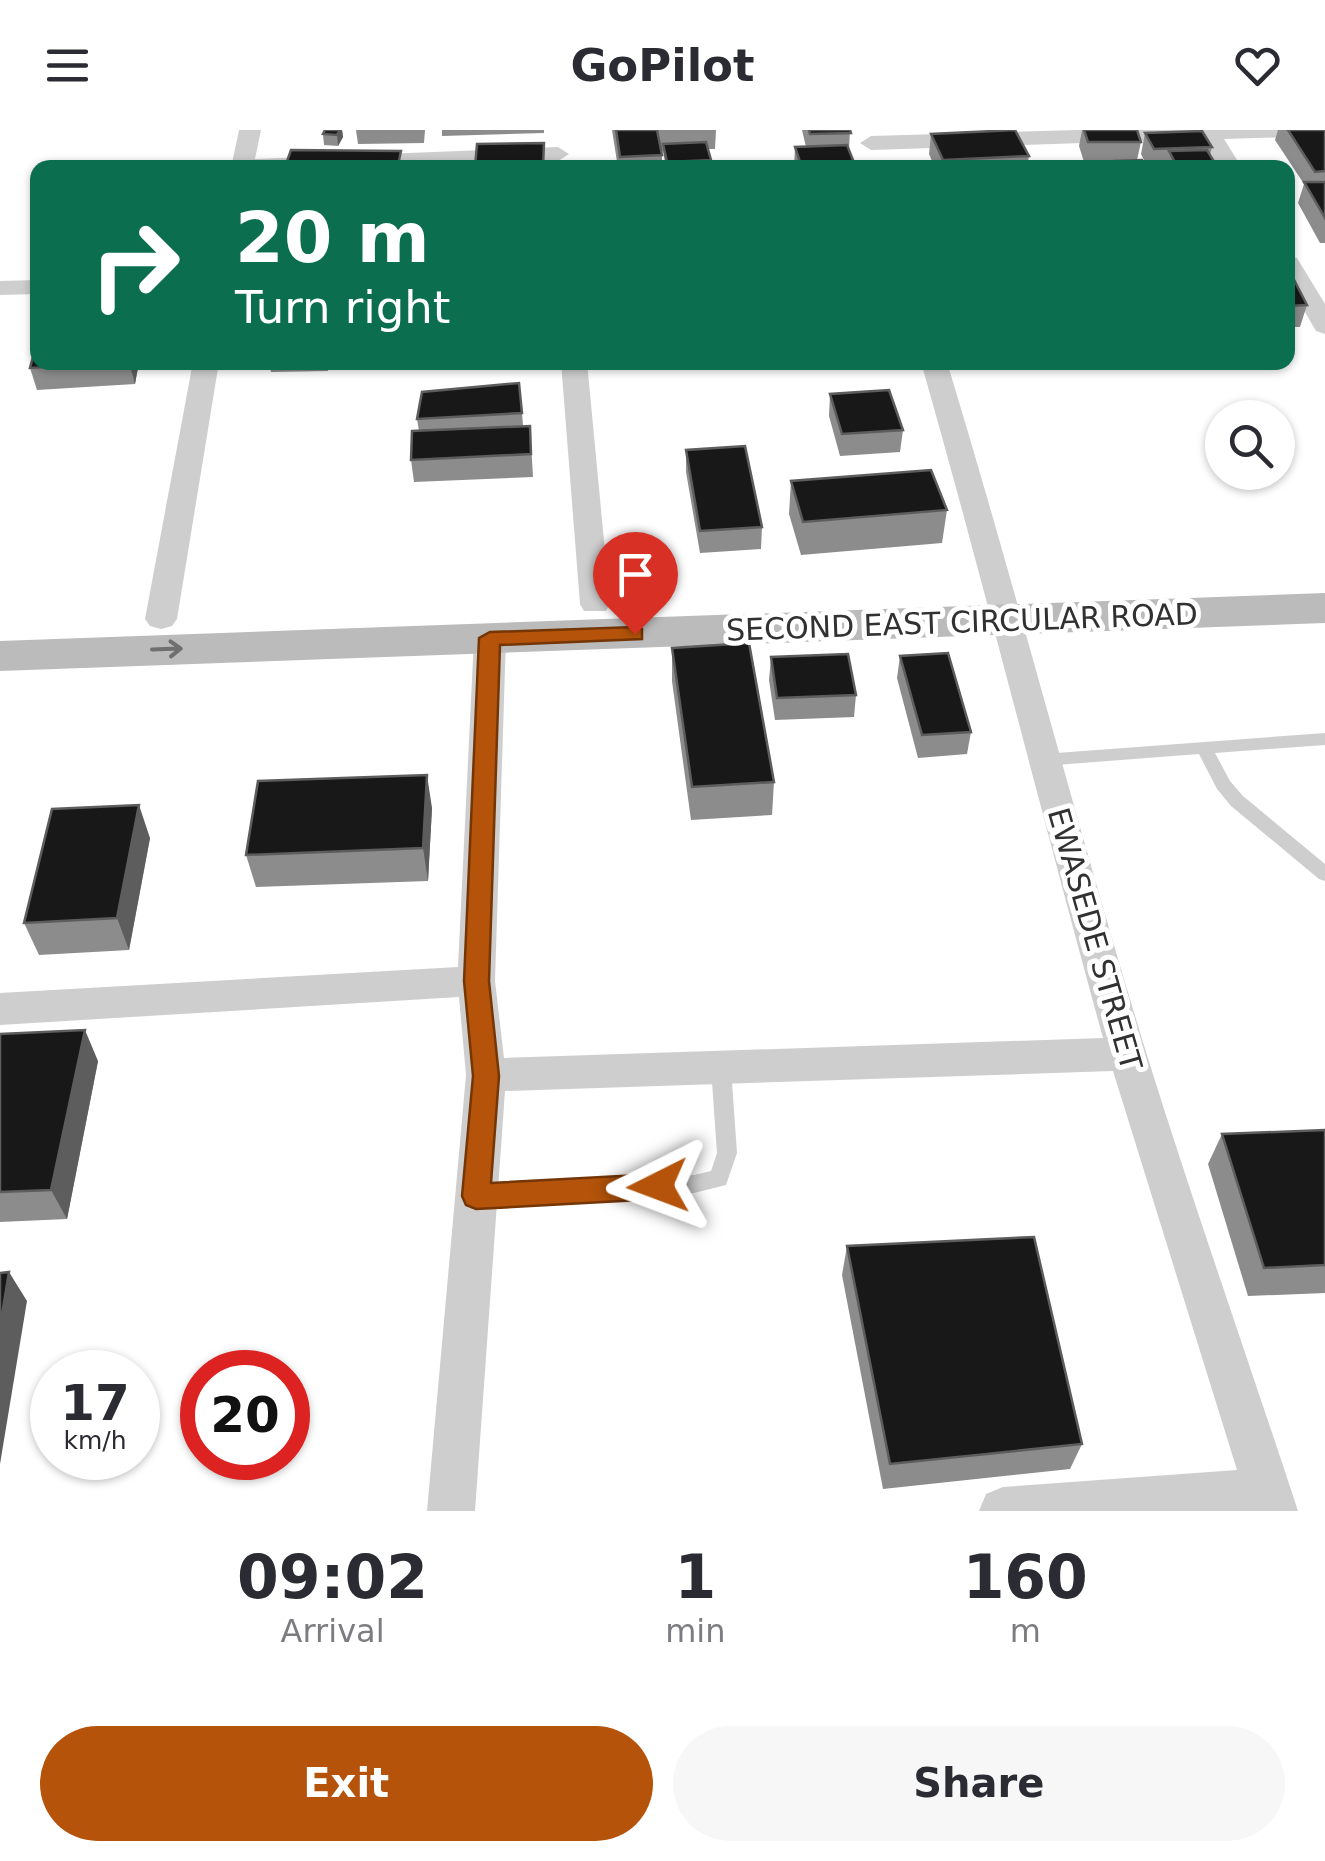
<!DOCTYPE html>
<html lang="en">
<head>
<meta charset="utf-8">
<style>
  :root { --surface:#fff; --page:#f7f7f7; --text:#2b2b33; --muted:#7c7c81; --accent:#b45309 }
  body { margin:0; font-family:"DejaVu Sans",sans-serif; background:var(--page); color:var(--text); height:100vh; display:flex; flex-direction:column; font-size:38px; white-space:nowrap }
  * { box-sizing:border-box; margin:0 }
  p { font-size:32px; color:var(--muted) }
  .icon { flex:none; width:55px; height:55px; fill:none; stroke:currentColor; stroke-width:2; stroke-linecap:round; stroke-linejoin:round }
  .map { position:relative; height:1381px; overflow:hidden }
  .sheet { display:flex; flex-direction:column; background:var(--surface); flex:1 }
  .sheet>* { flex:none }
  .banner { position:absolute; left:30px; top:30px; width:1265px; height:210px; border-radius:20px; box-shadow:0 2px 8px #0004; background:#0b6e4f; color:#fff; overflow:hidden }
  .fabs { position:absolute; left:1205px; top:270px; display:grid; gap:20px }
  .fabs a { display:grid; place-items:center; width:90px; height:90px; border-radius:50%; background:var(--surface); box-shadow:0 2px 8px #0004; font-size:50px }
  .speed { position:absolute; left:30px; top:1220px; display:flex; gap:20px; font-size:50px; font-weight:700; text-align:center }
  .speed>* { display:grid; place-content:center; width:130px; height:130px; border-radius:50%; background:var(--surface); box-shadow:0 2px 8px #0004; line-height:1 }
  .speed small { font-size:25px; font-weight:400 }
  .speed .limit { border:15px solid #d22; background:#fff; color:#111 }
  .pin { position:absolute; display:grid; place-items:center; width:85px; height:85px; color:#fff; margin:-102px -42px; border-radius:50% 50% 50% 0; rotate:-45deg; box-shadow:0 0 10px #0007 }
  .pin .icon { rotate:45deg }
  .me { position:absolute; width:110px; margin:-55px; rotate:267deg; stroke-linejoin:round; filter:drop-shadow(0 0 8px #0008) }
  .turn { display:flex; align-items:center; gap:35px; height:210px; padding:0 40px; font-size:45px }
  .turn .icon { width:130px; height:130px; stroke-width:2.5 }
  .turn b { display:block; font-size:70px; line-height:85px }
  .eta { display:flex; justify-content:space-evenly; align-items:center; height:170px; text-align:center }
  .eta b { font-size:60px; font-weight:700; line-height:70px }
  .primary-button { display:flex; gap:20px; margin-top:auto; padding:20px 40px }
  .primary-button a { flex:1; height:115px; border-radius:60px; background:var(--accent); color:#fff; font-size:40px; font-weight:700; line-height:115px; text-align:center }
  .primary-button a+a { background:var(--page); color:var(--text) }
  header { display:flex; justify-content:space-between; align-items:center; height:130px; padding:0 40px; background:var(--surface); font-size:45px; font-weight:700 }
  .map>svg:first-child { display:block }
</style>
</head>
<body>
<header><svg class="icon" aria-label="menu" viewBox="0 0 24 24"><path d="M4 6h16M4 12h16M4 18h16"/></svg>GoPilot<svg class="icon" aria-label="heart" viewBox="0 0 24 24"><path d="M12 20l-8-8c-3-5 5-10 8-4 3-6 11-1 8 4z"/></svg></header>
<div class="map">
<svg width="1325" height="1381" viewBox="0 0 1325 1381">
  <rect width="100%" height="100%" fill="#fff"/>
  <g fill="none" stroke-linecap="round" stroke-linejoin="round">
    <!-- lane -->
    <g fill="#cecece" fill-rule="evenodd">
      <path d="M1325,603V615L1215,623L1230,651L1243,666L1325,734V751L1319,749L1231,676L1217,659L1199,624L1043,636L1035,630L1043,624Z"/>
      <path d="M721,930L728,932L731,938L737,1023L726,1055L694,1063L477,1076L470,1074L466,1067L470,1060L477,1058L694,1045L711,1041L717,1023L711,938L714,932Z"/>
    </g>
    <!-- street -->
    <g fill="#cecece" fill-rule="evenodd">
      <path d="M239,0H261L255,29L558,17L569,24L558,31L381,38H231Z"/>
      <path d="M1077,0H1302L1291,7L1224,9L1242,38H1219L1203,9L871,20L860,13L871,6Z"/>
      <path d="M1288,126L1297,128L1325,174V204L1316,201L1288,153Z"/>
      <path d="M38,150V164L0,165V151Z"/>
      <path d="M193,232H219L177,489L172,496L161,499L150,496L145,489Z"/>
      <path d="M561,232H587L610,474L606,481H584L580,474Z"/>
      <path d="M921,232H947C1017,462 1076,694 1146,922C1194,1076 1248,1229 1298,1381H979L986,1364L1003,1357L1237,1340L1113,941L505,961L475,1381H427L466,945L459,867L0,895V863L458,837L474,508L479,501L490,497L501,501L506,508L495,851L504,928L1103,908C1041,683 985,457 921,232Z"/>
    </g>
    <!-- secondary -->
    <path fill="#bbb" fill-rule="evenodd" d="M1325,463V493L0,541V511Z"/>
  </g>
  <!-- wall -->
  <g fill="#8c8c8c">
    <path d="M325,0H342L343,7L338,16L324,15L323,4Z"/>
    <path d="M356,0H425L424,13L358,14Z"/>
    <path d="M442,0H544V3L442,6Z"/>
    <path d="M612,0H716L715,19H708L710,38H666L663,21L662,22V38H618Z"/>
    <path d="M802,0H850L849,20L854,38H794L795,17H806Z"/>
    <path d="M1082,0H1137L1141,12L1137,30L1146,38H1114L1115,33L1084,32L1079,16Z"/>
    <path d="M1278,0H1325V113H1320L1298,73L1304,54L1275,10Z"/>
    <path d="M1145,3L1212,17L1210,25L1218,38H1148L1141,24Z"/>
    <path d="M931,4L1029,26L1027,38H935L929,24Z"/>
    <path d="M1288,138L1307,175L1300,197H1288Z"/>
    <path d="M37,212L139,232L135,254L37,260L30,238Z"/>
    <path d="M269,232H329L328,241L271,242Z"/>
    <path d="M486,232H541V234L486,235Z"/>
    <path d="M830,264L903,300L900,322L840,326L829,286Z"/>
    <path d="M522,283L523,296H530L533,347L414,352L411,330L419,301L417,289Z"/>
    <path d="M686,320L762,397L761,419L700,423L686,342Z"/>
    <path d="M791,351L947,380L942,413L801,425L789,384Z"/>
    <path d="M672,518L774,652L772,685L691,690L672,551Z"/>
    <path d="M900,526L971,602L967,624L918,628L897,548Z"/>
    <path d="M771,527L856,565L854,587L775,590L769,550Z"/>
    <path d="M432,678L428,751L256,757L246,725Z"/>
    <path d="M150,708L129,820L39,825L24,793Z"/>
    <path d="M0,904L98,931L67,1089L0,1092Z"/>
    <path d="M1325,1000V1163L1248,1166L1208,1034L1222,1004Z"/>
    <path d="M847,1116L1082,1314L1070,1339L883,1359L842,1145Z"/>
  </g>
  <!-- shaded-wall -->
  <g fill="#5d5d5d">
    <path d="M340,0H342L343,7L338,16L337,5Z"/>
    <path d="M129,232H139L135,254Z"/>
    <path d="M427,645L432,678L428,751L423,718Z"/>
    <path d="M139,675L150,708L129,820L117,788Z"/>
    <path d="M85,900L98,931L67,1089L51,1060Z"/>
    <path d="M9,1142L27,1171L0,1334V1197Z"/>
  </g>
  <!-- building -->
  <g fill="#181818" stroke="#5d5d5d" stroke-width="2.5">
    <path d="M325,0H340L337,5L323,4Z"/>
    <path d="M616,0H657L662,25L620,27Z"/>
    <path d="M809,0H850L851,3L810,4Z"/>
    <path d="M1015,0L1029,26L943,30L931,4Z"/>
    <path d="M1084,0H1137L1141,12H1088Z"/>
    <path d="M1288,0H1325V41L1315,42Z"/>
    <path d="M1202,1L1212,17L1154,19L1145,3Z"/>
    <path d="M706,12L711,30L667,32L663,14Z"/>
    <path d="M544,13L543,38H475L477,14Z"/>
    <path d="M847,15L855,35L802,38L795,17Z"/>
    <path d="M291,20L401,21L398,35L285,37Z"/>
    <path d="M1207,20L1218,38H1178L1169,21Z"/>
    <path d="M1142,30L1146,38H1118L1115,31Z"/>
    <path d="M970,32L973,38H941L939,33Z"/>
    <path d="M407,35V38H294V37Z"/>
    <path d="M1304,52H1325V88Z"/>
    <path d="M1288,138L1307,175L1288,176Z"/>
    <path d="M37,212L38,232H124L30,238Z"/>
    <path d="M519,253L522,283L417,289L422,262Z"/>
    <path d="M889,260L903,300L842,304L830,264Z"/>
    <path d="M530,296L531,324L411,330L412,301Z"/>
    <path d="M745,316L762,397L700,401L686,320Z"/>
    <path d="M931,340L947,380L803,392L791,351Z"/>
    <path d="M749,513L774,652L692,657L672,518Z"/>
    <path d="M948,523L971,602L922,605L900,526Z"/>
    <path d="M848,524L856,565L777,568L771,527Z"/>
    <path d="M427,645L423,718L246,725L258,651Z"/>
    <path d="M139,675L117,788L24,793L52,679Z"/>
    <path d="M85,900L51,1060L0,1062V904Z"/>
    <path d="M1325,1000V1135L1264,1138L1222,1004Z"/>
    <path d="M1034,1107L1082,1314L890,1334L847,1116Z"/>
    <path d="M9,1142L0,1197V1143Z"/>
  </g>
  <!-- one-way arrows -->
  <defs><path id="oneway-shaft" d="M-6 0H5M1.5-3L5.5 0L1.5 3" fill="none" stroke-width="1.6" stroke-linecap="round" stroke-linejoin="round" transform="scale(2.5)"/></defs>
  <use stroke="#6f6f6f" href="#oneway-shaft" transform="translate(167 519) rotate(-2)"/>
  <!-- route -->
  <path fill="#b45309" stroke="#753606" stroke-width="2.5" d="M635,497L642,499V509L500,515L489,851L499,946L491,1053L658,1044L667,1048L671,1056L667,1065L658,1069L476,1079L466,1075L462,1066L473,946L464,851L479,508L490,502Z"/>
  <g text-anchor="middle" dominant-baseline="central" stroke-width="10" stroke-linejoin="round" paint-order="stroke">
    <!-- street labels -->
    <g font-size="30" fill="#313131" stroke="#fff">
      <text transform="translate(962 492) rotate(-2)">SECOND EAST CIRCULAR ROAD</text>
      <text transform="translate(1095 809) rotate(74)">EWASEDE STREET</text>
    </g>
  </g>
</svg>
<div class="fabs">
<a><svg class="icon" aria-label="search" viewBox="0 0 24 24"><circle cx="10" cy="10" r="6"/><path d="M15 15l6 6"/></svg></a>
</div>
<div class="speed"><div>17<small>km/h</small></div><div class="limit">20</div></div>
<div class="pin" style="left:635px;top:504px;background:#d93025"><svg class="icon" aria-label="arrive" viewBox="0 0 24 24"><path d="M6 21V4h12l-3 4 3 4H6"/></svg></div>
<svg class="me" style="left:658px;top:1056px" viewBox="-20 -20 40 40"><path d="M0-17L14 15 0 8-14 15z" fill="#b45309" stroke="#fff" stroke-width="4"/></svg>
<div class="banner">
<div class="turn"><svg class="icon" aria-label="right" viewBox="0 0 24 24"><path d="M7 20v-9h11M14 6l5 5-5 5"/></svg><div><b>20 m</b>Turn right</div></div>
</div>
</div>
<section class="sheet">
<div class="eta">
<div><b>09:02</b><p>Arrival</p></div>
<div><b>1</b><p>min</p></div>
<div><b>160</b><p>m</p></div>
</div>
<div class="primary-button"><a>Exit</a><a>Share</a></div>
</section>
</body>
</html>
